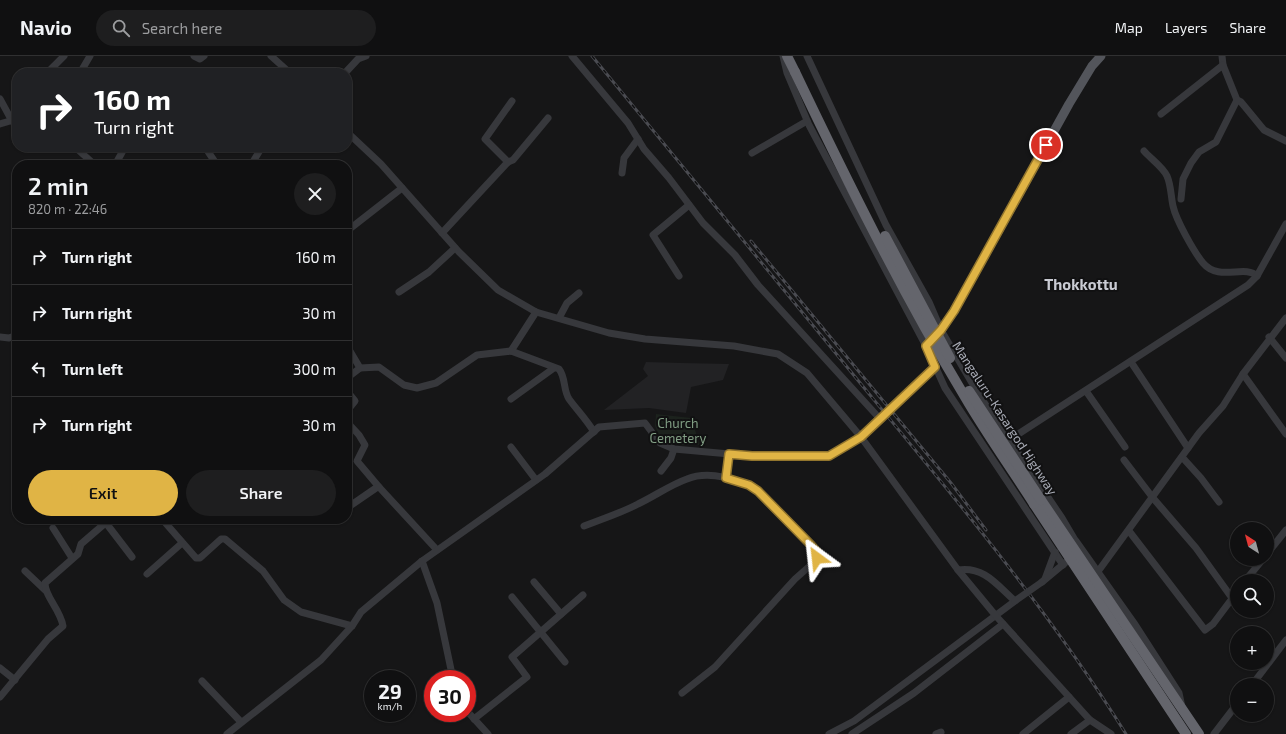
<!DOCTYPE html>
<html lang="en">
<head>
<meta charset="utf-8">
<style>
  :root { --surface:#101011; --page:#1e1e1f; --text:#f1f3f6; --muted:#9c9d9f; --line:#303031; --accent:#e0b445 }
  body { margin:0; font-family:"Exo 2",sans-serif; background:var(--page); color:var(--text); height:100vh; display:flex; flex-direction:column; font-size:15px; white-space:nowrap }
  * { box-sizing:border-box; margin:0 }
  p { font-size:13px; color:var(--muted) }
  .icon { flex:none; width:22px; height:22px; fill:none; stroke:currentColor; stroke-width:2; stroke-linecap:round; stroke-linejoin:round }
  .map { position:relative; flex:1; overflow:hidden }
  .sheet { position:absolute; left:12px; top:104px; width:340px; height:364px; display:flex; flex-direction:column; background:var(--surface); border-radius:16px; box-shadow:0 1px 3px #0004,0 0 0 1px var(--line) }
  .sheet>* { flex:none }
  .banner { position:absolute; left:12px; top:12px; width:340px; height:84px; border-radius:16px; box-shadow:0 1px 3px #0004,0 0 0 1px var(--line); background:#202124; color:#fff; overflow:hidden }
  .needle { width:26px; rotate:324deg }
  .controls { position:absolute; left:1230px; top:466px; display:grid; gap:8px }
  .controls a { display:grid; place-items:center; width:44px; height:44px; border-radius:50%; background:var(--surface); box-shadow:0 1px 3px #0004,0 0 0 1px var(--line); font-size:20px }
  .speed { position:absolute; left:364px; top:614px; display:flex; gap:8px; font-size:20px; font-weight:700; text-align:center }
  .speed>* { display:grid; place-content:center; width:52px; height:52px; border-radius:50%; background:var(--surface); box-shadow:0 1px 3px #0004,0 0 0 1px var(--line); line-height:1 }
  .speed small { font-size:10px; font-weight:400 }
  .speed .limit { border:6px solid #d22; background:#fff; color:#111 }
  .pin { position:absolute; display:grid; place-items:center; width:34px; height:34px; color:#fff; margin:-17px; border:2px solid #fff; border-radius:50%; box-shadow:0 1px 4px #0007 }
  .me { position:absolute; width:44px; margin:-22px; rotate:330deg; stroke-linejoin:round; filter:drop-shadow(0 0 3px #0008) }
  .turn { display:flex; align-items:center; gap:14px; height:84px; padding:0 16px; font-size:18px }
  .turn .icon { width:52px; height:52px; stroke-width:2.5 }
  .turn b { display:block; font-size:28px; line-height:34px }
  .round { display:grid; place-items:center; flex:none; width:42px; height:42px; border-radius:21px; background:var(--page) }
  .summary { display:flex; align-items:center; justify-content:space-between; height:68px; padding:0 16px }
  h1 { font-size:24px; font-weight:600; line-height:30px }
  .primary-button { display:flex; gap:8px; margin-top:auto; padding:8px 16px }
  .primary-button a { flex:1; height:46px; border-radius:24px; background:var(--accent); color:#111; font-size:16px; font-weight:600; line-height:46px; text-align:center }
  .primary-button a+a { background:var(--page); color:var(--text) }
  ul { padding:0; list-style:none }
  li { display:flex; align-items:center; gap:12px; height:56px; padding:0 16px; border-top:1px solid var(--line) }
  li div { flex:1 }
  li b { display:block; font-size:15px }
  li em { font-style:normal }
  header { display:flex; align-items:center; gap:24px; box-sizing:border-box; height:56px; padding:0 20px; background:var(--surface); border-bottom:1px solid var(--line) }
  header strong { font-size:19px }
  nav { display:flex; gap:22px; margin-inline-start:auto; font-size:14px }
  .search { width:280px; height:36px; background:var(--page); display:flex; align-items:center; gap:10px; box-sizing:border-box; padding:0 14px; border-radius:22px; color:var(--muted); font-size:15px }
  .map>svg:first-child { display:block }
</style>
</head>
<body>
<header>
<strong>Navio</strong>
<div class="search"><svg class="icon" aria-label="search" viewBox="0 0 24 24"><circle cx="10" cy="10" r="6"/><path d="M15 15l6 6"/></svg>Search here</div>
<nav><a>Map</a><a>Layers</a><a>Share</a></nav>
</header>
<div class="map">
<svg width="1286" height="678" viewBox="0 0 1286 678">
  <rect width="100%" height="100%" fill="#161617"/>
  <!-- built -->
  <path fill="#222224" d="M646,306L681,307L729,308L723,324L691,331L686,357L649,352L604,354L648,320L643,313Z"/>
  <!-- green -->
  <path fill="#1c221d" d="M656,358L691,362L700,389H682L661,384L655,370Z"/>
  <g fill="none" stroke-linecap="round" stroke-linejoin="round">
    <!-- minor -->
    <g stroke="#37383c" stroke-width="7">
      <path d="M194,0L200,3L204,0"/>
      <path d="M271,0L290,17"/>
      <path d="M572,0L628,67L644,93L669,122L703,167L735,199L758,229L881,364"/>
      <path d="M783,0L787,17L809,69L926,290L945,332L1063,509"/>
      <path d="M807,0L886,169L929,246L941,274L979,339L1062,462L1075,484L1077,496"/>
      <path d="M1222,0L1223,9"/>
      <path d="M47,17L64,0"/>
      <path d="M80,17L90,0"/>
      <path d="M345,17L358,3L366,0"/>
      <path d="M0,43L12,65"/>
      <path d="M1161,58L1223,9L1237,44L1241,46L1264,74L1286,85"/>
      <path d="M0,68L17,63"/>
      <path d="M347,76L381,108L459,196L498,234L536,256L609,277L645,283L734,290L778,298L807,317L861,381L958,514C984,510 997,529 1015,545L854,665L829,678"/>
      <path d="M75,91L95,109"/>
      <path d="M205,91L217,109"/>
      <path d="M1144,95C1151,103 1163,111 1167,120C1171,129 1171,141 1173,150C1176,164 1194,196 1203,207C1219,226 1245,208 1257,220"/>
      <path d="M752,97L807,65"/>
      <path d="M508,106L485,83L512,45"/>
      <path d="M115,109L125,91"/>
      <path d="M251,109L262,91"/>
      <path d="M622,117L624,102L638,83"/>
      <path d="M1181,143L1183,123L1191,107L1199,96L1216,86L1237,44"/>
      <path d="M347,175L402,132"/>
      <path d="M442,177L508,106L513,104L548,62"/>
      <path d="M679,220L653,179L689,149"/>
      <path d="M399,236L429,216L455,192"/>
      <path d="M559,262L567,247L579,237"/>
      <path d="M0,281L9,282L17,279"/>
      <path d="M1269,281L1286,302"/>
      <path d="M347,290L360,312L347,322"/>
      <path d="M511,295L536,256"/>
      <path d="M1131,306L1188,392"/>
      <path d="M360,312L379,311L404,329L417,332L436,327L477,299L511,295L559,313C566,322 563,334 569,343C577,354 586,363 594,376"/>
      <path d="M1243,318L1286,378"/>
      <path d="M347,335L355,345L347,355"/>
      <path d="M1086,335L1125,391"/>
      <path d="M511,343L554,312"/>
      <path d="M347,366L359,379L365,389L357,405L379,431"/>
      <path d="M1009,384L1248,229L1257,220L1286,168"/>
      <path d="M511,391L536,424"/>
      <path d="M1182,401L1201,422L1219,446"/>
      <path d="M1124,404L1153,442L1196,492L1232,542"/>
      <path d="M661,415L671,402L674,393"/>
      <path d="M726,422L729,397"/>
      <path d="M347,452L376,432L379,431L437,494"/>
      <path d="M162,463L196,502H200L221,483H225L263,515L284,544L301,556L352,570"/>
      <path d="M106,467L132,501"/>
      <path d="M584,470C602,463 621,457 638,448C655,440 670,429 687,423C709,414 739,423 758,435L817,497V502L812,508L795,523L715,611L682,637"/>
      <path d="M53,472L72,502"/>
      <path d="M1129,475L1205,574L1213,568L1237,536"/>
      <path d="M1076,485L1134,567L1179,637L1182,651"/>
      <path d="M1267,498L1286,474"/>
      <path d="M422,505L437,547L453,623"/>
      <path d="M958,514L996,560L1090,664L1111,678"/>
      <path d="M25,515L45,534"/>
      <path d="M147,518L182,487"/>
      <path d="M1094,521L1199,377L1223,350L1243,318L1286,262"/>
      <path d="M1045,523L1055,496"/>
      <path d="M1245,525L1263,503"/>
      <path d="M534,526L561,558"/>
      <path d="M1042,526L1066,506"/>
      <path d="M512,541L565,606"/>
      <path d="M0,612L15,624"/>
      <path d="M202,625L241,666"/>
      <path d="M1252,629L1286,584"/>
      <path d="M0,641L48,583L63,570C60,553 45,541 45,527L78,498L81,488L110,463"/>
      <path d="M467,655L488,678"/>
      <path d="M474,663L527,621L512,601L583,539"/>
      <path d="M227,678L321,604L352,570L361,556L422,505L545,418L599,371L645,367L660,387L674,393L752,400H829L861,381L935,311"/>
      <path d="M852,678L914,637L1003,568"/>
      <path d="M936,678L941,676"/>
      <path d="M1023,678L1069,641"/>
      <path d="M1071,678L1090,664"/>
      <path d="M1214,678L1237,648"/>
    </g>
    <!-- major -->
    <path stroke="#53555b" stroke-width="9" d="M926,290L941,274L954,255L1069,48L1092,10L1101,0"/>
    <!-- highway -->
    <g stroke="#64656c" stroke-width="10">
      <path d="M787,0L795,16"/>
      <path d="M1041,444L1199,678"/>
      <path d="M1034,448L1186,678"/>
    </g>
    <defs>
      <g id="rail">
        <path d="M592,0C685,113 777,226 870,339C960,448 1051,558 1126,678"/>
        <path d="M751,185L951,427L986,474"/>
      </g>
    </defs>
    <!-- rail casing -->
    <use href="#rail" stroke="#4a4b51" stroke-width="3"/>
    <!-- rail -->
    <use href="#rail" stroke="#111112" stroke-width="1.5" stroke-dasharray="4.5" stroke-linecap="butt"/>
    <!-- minor-bridge -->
    <path stroke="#37383c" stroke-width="7" d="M1015,545L1042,526"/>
    <!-- highway-bridge -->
    <g stroke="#64656c" stroke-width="10">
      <path d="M795,16C848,127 902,236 965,341C986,377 1011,412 1034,448"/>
      <path d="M885,180L950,302"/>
      <path d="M969,335L1041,444"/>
    </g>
  </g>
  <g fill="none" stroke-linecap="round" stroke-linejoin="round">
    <defs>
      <path id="route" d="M817,502L818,497L811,489L758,435L749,429L726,422L729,398L752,400H829L861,381L935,311L926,290L941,274L954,255L1046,89"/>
    </defs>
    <!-- route casing -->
    <use href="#route" stroke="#92752d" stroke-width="10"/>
    <!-- route -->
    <use href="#route" stroke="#e0b445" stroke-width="7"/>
  </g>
  <g text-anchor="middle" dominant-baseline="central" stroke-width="4" stroke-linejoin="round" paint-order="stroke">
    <!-- street labels -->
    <g font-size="13" fill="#a9acb6" stroke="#111112">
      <text transform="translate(1005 362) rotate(57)">Mangaluru-Kasargod Highway</text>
    </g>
    <!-- park labels -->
    <g font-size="13" fill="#829f85" stroke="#111112">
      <text x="678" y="367">Church<tspan x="678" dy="15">Cemetery</tspan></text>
    </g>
    <!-- quarter labels -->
    <g font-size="15" font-weight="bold" fill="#c9cbd3" stroke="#111112">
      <text x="1081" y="228">Thokkottu</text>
    </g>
  </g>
</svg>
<div class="controls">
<a><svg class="needle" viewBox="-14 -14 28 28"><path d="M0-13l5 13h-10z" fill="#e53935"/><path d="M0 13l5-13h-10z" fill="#9c9d9f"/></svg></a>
<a><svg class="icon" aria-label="search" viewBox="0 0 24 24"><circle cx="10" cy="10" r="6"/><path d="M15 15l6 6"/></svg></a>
<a>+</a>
<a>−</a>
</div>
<div class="speed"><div>29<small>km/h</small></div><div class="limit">30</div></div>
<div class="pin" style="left:1046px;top:89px;background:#d93025"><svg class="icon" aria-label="arrive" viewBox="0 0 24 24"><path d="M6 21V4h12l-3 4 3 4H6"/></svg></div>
<svg class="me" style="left:817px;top:502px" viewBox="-20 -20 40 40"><path d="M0-17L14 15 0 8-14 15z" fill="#e0b445" stroke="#fff" stroke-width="4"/></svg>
<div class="banner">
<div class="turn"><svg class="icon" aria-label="right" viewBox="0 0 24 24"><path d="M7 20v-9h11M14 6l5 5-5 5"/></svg><div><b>160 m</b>Turn right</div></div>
</div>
<section class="sheet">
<div class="summary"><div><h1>2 min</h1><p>820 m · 22:46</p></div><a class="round"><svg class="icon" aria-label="close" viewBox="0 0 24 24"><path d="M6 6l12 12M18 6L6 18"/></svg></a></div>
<ul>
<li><svg class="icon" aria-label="right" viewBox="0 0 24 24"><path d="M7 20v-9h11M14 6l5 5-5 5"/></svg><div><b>Turn right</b></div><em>160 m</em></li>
<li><svg class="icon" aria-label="right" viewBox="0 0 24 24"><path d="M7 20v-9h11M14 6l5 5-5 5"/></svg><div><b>Turn right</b></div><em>30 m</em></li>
<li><svg class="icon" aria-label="left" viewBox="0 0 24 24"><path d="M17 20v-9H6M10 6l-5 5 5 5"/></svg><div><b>Turn left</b></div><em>300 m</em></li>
<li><svg class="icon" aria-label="right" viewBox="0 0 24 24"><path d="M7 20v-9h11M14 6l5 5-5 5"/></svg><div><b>Turn right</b></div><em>30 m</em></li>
</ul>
<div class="primary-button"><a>Exit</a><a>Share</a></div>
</section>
</div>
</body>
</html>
